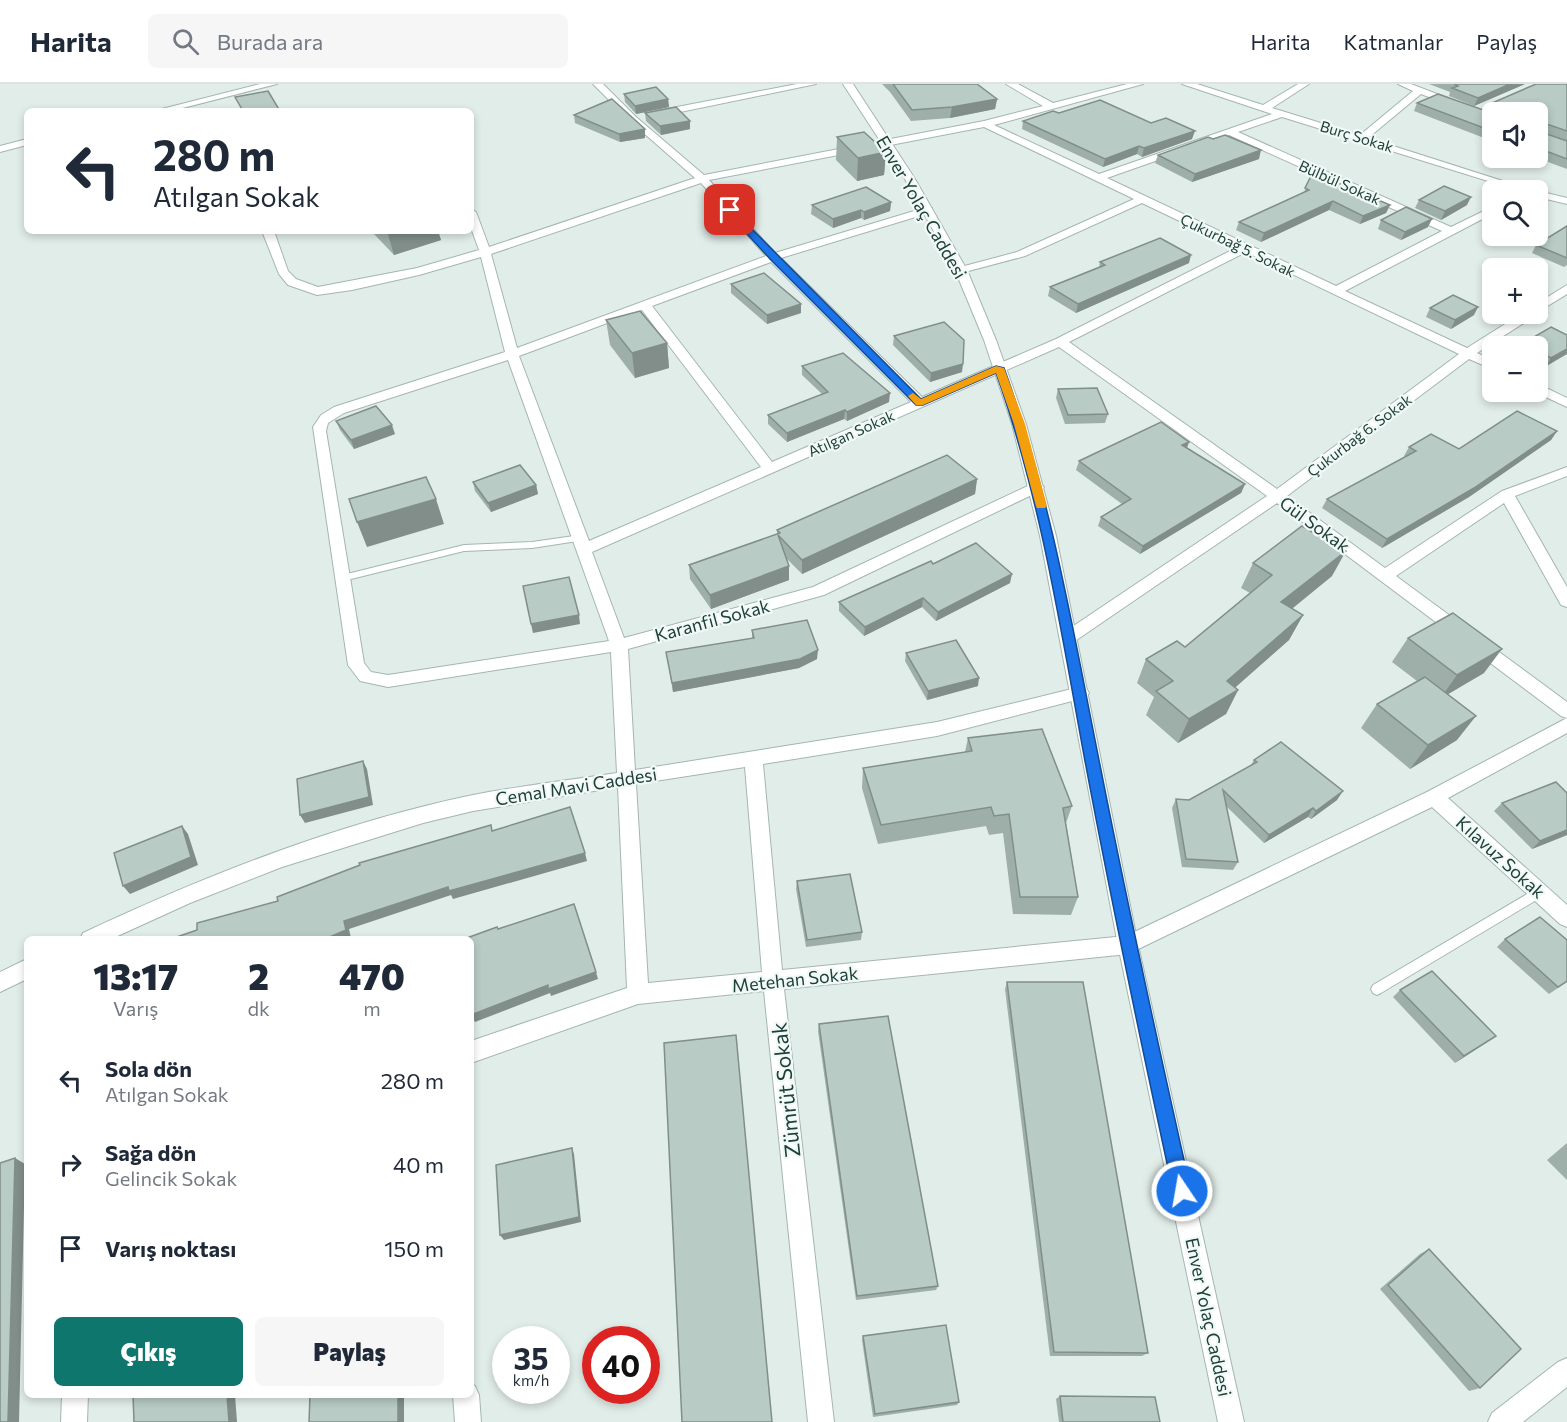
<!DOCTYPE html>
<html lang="tr">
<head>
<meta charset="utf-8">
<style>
  :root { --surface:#fff; --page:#f6f6f7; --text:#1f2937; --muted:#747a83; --line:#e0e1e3; --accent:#0f766e }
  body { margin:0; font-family:Commissioner,sans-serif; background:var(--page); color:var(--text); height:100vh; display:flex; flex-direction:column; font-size:22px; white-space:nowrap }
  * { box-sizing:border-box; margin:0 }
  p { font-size:20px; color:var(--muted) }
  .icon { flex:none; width:33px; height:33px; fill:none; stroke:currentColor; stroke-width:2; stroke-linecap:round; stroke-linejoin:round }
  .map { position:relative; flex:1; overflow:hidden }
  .sheet { position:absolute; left:24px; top:852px; width:450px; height:462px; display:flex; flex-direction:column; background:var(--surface); border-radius:9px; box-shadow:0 3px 9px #0003 }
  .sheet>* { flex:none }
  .hud { position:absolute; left:24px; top:24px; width:450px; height:126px; border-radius:9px; box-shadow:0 3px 9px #0003; background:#fff; color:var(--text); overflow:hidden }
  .controls { position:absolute; left:1482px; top:18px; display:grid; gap:12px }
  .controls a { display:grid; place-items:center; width:66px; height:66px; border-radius:9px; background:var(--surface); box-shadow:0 3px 9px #0003; font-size:30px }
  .speed { position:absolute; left:492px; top:1242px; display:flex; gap:12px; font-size:30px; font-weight:700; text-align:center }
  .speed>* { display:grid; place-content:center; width:78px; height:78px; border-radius:50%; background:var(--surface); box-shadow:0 3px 9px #0003; line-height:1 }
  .speed small { font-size:15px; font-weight:400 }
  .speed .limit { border:9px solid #d22; background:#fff; color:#111 }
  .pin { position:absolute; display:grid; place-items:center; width:51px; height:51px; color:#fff; margin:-26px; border-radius:12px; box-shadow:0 3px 9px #0006 }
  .me { position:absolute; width:66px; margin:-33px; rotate:348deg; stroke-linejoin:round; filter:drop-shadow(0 0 4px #0008) }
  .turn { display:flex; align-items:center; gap:21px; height:126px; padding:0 30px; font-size:27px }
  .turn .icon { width:78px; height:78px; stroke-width:2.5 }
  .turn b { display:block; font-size:42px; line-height:51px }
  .eta { display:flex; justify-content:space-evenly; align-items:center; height:102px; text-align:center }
  .eta b { font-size:36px; font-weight:800; line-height:42px }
  .primary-button { display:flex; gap:12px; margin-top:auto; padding:12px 30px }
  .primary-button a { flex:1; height:69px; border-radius:9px; background:var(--accent); color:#fff; font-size:24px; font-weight:800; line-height:69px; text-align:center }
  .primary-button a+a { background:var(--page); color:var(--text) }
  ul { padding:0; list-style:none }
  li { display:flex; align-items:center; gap:18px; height:84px; padding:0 30px }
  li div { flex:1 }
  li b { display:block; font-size:22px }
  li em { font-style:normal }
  header { display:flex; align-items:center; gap:36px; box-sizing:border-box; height:84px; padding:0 30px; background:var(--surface); border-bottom:2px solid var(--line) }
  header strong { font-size:28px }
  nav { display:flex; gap:33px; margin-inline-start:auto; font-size:21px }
  .search { width:420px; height:54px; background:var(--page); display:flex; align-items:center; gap:15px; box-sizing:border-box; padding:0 21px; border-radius:9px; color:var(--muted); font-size:22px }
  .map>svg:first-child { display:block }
</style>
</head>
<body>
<header>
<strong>Harita</strong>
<div class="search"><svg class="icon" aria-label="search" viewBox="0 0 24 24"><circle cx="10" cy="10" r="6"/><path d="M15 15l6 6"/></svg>Burada ara</div>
<nav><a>Harita</a><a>Katmanlar</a><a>Paylaş</a></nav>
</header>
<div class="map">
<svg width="1567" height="1338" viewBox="0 0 1567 1338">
  <rect width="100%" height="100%" fill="#e1ede9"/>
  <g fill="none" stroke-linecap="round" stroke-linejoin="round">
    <defs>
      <g id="service">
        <path d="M581,451L585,454L584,456L532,464L464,467L343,497L338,494L343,491L464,461L532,458Z"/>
        <path d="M1539,803L1543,804L1545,808L1543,812L1381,909L1377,911L1373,909L1371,905L1373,901Z"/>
      </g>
      <g id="minor">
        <path d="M260,0H277L171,27H154Z"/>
        <path d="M593,0H603L636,33L704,91L984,37L1043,22L1006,0H1018L1053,19L1127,0H1143L994,41L1099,90L1272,30L1182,0H1197L1263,21L1298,0H1309L1272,24L1360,51L1413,7L1398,0H1411L1492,31V37L1421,10L1368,54L1531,106H1517L1282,33L1238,48L1451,143L1492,123V130L1345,207L1467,264L1521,230H1535L1533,233L1477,269L1492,276V285L1469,275L1287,412L1385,484L1502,407L1567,383V392L1515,412L1567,503V523L1561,521L1504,419L1396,492L1567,618V634L1561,632L1277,419L1075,557H1063L1061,553L1063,549L1267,412L1059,263L592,468L624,554L813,503L1032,400L1037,398L1044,403L1042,406L824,511L628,565L635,686L937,638L1080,603L1086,604L1089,609L1086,614L1080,615L937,652L763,680L782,886L1126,852L1427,708L1567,634V649L1448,714L1567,821V843L1560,840L1432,723L1128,870L784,905L834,1338H808L764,907L638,920L471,979V957L627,904L618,703L473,727L423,739L282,783L190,819L111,855H80L83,849C207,791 338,739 473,711C520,702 569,696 617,689L611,568L388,603L360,597L348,581L313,343L321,331L334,323L505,268L481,173L419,191L352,206L317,211L288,201L279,190L262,147H274L288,187L296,195L318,203L417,184L479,166L471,144V125L476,128L489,163L695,94L630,37ZM984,43L1134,115L1017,168L957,184V188L961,189L1025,172L1142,119L1236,164L1056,255L922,313L781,174L932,128V124H924L775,169L709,96ZM1229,51L1442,147L1336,202L1107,94ZM701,99L766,172L517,264L491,170ZM1246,168L1459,270L1277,405L1069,258ZM771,178L911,318L772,378L652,222ZM642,226L761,383L589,457L519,272ZM508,276L609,557L388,591L371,588L364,579L326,347L328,339L344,329ZM745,683L762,888L648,899L636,700Z"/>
        <path d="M797,0H816L656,33L651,30L656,27Z"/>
        <path d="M27,55V61L0,68V62Z"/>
        <path d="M1538,107L1567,114V120L1538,113Z"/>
        <path d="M1567,201V210L1538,228V219Z"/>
        <path d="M1538,300L1567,314V323L1535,308H1538Z"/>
        <path d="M27,875V895L0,908V888Z"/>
        <path d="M1567,1274V1303L1523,1338H1488L1492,1329L1558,1278Z"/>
        <path d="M471,1300L475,1302L479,1311L481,1338H455L453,1311H471Z"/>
        <path d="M62,1311H88L87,1338H61Z"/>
      </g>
      <path id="tertiary" d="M843,0H853L915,95L967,186L996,256L1026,340L1056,452L1138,861L1244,1338H1218L1118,861L1040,452L1012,340L984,256L955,186L905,95Z"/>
    </defs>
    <!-- service casing -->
    <use href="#service" stroke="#a3b6b1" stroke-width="2"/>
    <!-- minor casing -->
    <use href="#minor" stroke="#a3b6b1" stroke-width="2"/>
    <!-- tertiary casing -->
    <use href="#tertiary" stroke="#a3b6b1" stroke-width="2"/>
    <!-- service -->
    <use href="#service" fill="#fff" fill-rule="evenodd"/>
    <!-- minor -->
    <use href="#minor" fill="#fff" fill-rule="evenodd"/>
    <!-- tertiary -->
    <use href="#tertiary" fill="#fff" fill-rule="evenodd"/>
  </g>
  <!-- wall -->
  <g fill="#9eafa9">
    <path d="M882,0H977L997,15L995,25L950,34L911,37L890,8Z"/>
    <path d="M1429,0H1525L1474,22L1449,12L1450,8Z"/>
    <path d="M1567,0V85L1537,74H1538V28L1492,29L1488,27L1492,19Z"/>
    <path d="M624,10L668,15L669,23L636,30L625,18Z"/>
    <path d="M1417,19L1492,29V57L1414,27Z"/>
    <path d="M645,29L690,45L661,51L646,37Z"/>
    <path d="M1059,29L1151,39L1192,55L1142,73L1137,70L1103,83L1022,45L1023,37Z"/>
    <path d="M574,31L645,45V54L620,58L575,39Z"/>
    <path d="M837,53L886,68L884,91L857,97L836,76Z"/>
    <path d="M1158,71L1259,75L1192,98L1155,79Z"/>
    <path d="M1313,88L1390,121L1386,129L1360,140L1329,126L1261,158L1236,146L1239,138L1304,108Z"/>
    <path d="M1419,116L1467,121L1441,136L1415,124Z"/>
    <path d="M891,118L890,127L864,136L861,134L833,144L811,130L812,121Z"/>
    <path d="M1381,136L1428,143L1401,156L1378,145Z"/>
    <path d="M1567,142V181L1564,183L1532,169L1536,161Z"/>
    <path d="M373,147H438L441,156L394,171L374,150Z"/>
    <path d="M1100,178L1189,179L1076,229L1048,212L1050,203L1099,183Z"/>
    <path d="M731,200L801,220V229L767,240L731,209Z"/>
    <path d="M1430,224L1474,231L1451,245L1426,233Z"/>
    <path d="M606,236L667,259L669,284L635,294L610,261Z"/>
    <path d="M1567,251L1545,283L1538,279V262H1520L1522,260Z"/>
    <path d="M894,252L962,288L930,298L893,261Z"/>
    <path d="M802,282L889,318L847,337L844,335L787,358L768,340V331L822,310L802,291Z"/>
    <path d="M1058,305L1108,330L1105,339L1065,340L1056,314Z"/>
    <path d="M336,337L395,350L354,365L340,346Z"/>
    <path d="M1557,347L1551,356L1469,413L1382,464L1322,424L1327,415L1405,373L1404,372L1409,363L1459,365Z"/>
    <path d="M1079,377L1245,400L1241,409L1140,470L1098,442L1101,433L1122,420L1076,386Z"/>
    <path d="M977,395L975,410L802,490L786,474L789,482V496L711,525L690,495L689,481L777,450V446Z"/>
    <path d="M473,398L536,401L538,410L491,428L475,407Z"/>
    <path d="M1253,479L1332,492L1292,525L1303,531L1289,556L1235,603L1238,606L1226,630L1178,659L1146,631L1154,613L1137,599L1146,575L1185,563L1250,509L1241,504Z"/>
    <path d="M933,480L1010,499L936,537L922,523L864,552L839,527V518Z"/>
    <path d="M752,546L817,575L799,584L673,608L666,568L752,554Z"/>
    <path d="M1408,554L1484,589L1447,610L1457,656L1410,685L1361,644L1377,620L1417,597L1392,578Z"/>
    <path d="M906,569L978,602L927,616L905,577Z"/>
    <path d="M968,654L1072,722L1066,739L1078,813L1071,831L1013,830L1003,749L989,751L986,742L878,760L862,704L863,684L965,668Z"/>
    <path d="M1254,676L1337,716L1311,735L1308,733L1264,759L1226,722L1238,778L1233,786L1182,783L1172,724L1176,715L1189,716L1251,681Z"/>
    <path d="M1502,719L1567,751L1532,765L1494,727Z"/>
    <path d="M797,797L862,848L861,856L806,863L796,805Z"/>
    <path d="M1505,855L1567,856V898L1549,910L1497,863Z"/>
    <path d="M1007,898L1148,1269L1142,1272H1050L1005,905Z"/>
    <path d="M1400,906L1487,958L1455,979L1393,913Z"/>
    <path d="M819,940L938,1202L936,1206L856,1216L818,947Z"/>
    <path d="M1567,1059V1096L1547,1076Z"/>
    <path d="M1429,1165L1480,1304L1469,1307L1380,1205L1420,1170Z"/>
    <path d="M863,1252L959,1318L957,1321L873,1333L862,1256Z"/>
    <path d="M1060,1312L1160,1338H1059L1056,1315Z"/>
  </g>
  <!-- shaded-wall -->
  <g fill="#818e8a">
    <path d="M1510,0H1525L1474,22L1478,14Z"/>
    <path d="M668,15L669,23L636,30L635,22Z"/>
    <path d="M997,15L995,25L950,34L952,23Z"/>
    <path d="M690,37V45L661,51L660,42Z"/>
    <path d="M645,45V54L620,58L619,50Z"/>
    <path d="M1195,47L1192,55L1142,73L1144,64Z"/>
    <path d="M1139,62L1137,70L1103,83L1105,75Z"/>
    <path d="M1261,66L1259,75L1192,98L1195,90Z"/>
    <path d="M886,68L884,91L857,97L858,74Z"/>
    <path d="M1471,113L1467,121L1441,136L1445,127Z"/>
    <path d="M1333,117L1329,126L1261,158L1264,149Z"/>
    <path d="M891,118L890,127L864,136V128Z"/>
    <path d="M1390,121L1386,129L1360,140L1363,132Z"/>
    <path d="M861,126V134L833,144V135Z"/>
    <path d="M1432,135L1428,143L1401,156L1405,148Z"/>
    <path d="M387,147H438L441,156L394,171Z"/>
    <path d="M1191,171L1189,179L1076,229L1078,220Z"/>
    <path d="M801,220V229L767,240V231Z"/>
    <path d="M1478,223L1474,231L1451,245L1455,236Z"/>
    <path d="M667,259L669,284L635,294L632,269Z"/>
    <path d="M1567,265V270L1545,283L1551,274Z"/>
    <path d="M963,280L962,288L930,298L931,289Z"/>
    <path d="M890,309L889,318L847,337V328Z"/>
    <path d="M845,326L844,335L787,358V349Z"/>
    <path d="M392,341L395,350L354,365L351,356Z"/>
    <path d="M1557,347L1551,356L1469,413L1382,464L1387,455Z"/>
    <path d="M1189,358L1186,367L1182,361Z"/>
    <path d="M977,395L975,410L802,490V476Z"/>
    <path d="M1245,400L1241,409L1140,470L1143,462Z"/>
    <path d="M536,401L538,410L491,428L488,419Z"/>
    <path d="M436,415L444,440L367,463L357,438Z"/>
    <path d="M1346,467L1332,492L1269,543L1281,518Z"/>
    <path d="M789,482V496L711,525L710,511Z"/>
    <path d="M1012,490L1010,499L936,537L938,528Z"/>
    <path d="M923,514L922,523L864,552L865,543Z"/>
    <path d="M579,531L580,540L533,549L531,540Z"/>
    <path d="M1303,531L1289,556L1220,617L1238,606L1226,630L1178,659L1189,635L1227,597Z"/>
    <path d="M1502,565L1484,589L1440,615L1457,591Z"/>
    <path d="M818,566L817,575L799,584L673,608L672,599Z"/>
    <path d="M979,594L978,602L927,616L928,607Z"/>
    <path d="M1476,632L1457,656L1410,685L1428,661Z"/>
    <path d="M363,677L367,685L373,721L305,739L300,731Z"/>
    <path d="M1343,707L1337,716L1311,735L1316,727Z"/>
    <path d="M1313,724L1308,733L1264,759L1269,751Z"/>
    <path d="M182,742L188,750L198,781L130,810L123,802Z"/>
    <path d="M1567,746V751L1532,765L1540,757Z"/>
    <path d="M585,769L587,777L453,815L451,811L349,845L351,854L348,855H325L344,837L448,803Z"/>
    <path d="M596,888L598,895L551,912L550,909L475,938L471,931L548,901Z"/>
    <path d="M1496,952L1487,958L1455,979L1464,972Z"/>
    <path d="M572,1064L574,1070L581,1138L504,1156L500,1151Z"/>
    <path d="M15,1074L25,1080L19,1338H8Z"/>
    <path d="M227,1311H235L237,1338H229Z"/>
    <rect x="398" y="1311" width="6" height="27"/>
  </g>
  <!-- building -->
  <g fill="#b8cbc5" stroke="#818e8a" stroke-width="1.5">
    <path d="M893,0H977L997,15L952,23L912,26Z"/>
    <path d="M1454,0H1510L1478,14L1452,4L1458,2Z"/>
    <path d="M1536,0H1567V47L1541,38V48L1567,57V75L1538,64V28H1497L1498,22L1492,19Z"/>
    <path d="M656,3L668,15L635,22L624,10Z"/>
    <path d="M268,7L280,27H243L235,13Z"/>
    <path d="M1438,10L1492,29V47L1417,19Z"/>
    <path d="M612,15L645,45L619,50L574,31Z"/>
    <path d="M1100,16L1151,39L1166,34L1195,47L1144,64L1139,62L1105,75L1023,37L1053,27L1059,29Z"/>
    <path d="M676,23L690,37L660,42L645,29Z"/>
    <path d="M864,48L886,68L858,74L837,53Z"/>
    <path d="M1225,51L1261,66L1195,90L1158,71L1208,53L1213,55Z"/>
    <path d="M1313,88L1390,121L1363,132L1333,117L1264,149L1239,138L1309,106L1305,104Z"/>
    <path d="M1444,102L1471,113L1445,127L1419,116Z"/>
    <path d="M866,103L891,118L864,128L861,126L833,135L812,121Z"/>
    <path d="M1406,123L1432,135L1405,148L1381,136Z"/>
    <path d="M1567,142V174L1536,161Z"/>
    <path d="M1160,154L1191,171L1078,220L1050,203L1105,181L1100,178Z"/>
    <path d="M764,189L801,220L767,231L731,200Z"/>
    <path d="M1453,211L1478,223L1455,236L1430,224Z"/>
    <path d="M640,227L667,259L632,269L606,236Z"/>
    <path d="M944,238L964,256L963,280L931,289L894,252Z"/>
    <path d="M1551,243L1567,251V265L1551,274L1538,267V262H1528L1522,260Z"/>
    <path d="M843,269L890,309L847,328L845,326L787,349L768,331L828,308L802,282Z"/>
    <path d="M1097,304L1108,330L1068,331L1058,305Z"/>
    <path d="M376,322L392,341L351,356L336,337Z"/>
    <path d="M1517,327L1557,347L1474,404L1387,455L1327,415L1416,367L1409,363L1431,350L1459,365Z"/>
    <path d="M1161,338L1189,358L1182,361L1245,400L1143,462L1101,433L1131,415L1079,377Z"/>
    <path d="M947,371L977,395L802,476L778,451L789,482L710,511L689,481L780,449L777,446Z"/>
    <path d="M520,381L536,401L488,419L473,398Z"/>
    <path d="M426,393L436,415L357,438L349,415Z"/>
    <path d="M1302,442L1346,467L1281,518L1303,531L1227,597L1238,606L1189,635L1156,607L1173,597L1146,575L1177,557L1185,563L1272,491L1253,479Z"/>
    <path d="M976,459L1012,490L938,528L923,514L865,543L839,518L931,477L933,480Z"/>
    <path d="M569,493L579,531L531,540L523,502Z"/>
    <path d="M1453,529L1502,565L1457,591L1408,554Z"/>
    <path d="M807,536L818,566L800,575L672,599L666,568L754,554L752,546Z"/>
    <path d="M956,556L979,594L928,607L906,569Z"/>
    <path d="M1425,593L1476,632L1428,661L1377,620Z"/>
    <path d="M1042,645L1072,722L1063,724L1078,813H1020L1009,730L994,732L991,723L881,741L863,684L972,667L968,654Z"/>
    <path d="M1281,658L1343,707L1316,727L1313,724L1269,751L1223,706L1238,778L1186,775L1176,715L1189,716L1257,678L1254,676Z"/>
    <path d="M363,677L369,713L300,731L297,695Z"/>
    <path d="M1556,698L1567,709V746L1540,757L1502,719Z"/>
    <path d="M570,723L585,769L449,807L448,803L344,837L346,846L325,855H171L197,846V839L278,817L277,813L360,781L359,779L491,741L492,747Z"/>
    <path d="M182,742L191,773L123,802L114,769Z"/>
    <path d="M850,790L862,848L807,856L797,797Z"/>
    <path d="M574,820L596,888L548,905V901L471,931V855H464L497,843L498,845Z"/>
    <path d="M1540,833L1567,856V897L1558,903L1505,855Z"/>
    <path d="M1432,887L1496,952L1464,972L1400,906Z"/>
    <path d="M1007,898H1083L1148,1269L1054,1268Z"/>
    <path d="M888,932L938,1202L857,1212L819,940Z"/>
    <path d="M736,951L772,1338H682L664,959Z"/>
    <path d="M572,1064L579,1133L500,1151L496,1081Z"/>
    <path d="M15,1074L8,1338H0V1079Z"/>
    <path d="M1429,1165L1521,1265L1480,1304L1388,1201Z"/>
    <path d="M946,1241L959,1318L875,1330L863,1252Z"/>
    <path d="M133,1311H227L229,1338H134Z"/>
    <path d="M310,1311H398V1338H309Z"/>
    <path d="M1060,1312L1155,1313L1160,1338H1063Z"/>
  </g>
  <!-- route -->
  <path fill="#1a73e8" stroke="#114b97" stroke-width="1.5" d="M730,123L921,315L996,282L1004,284C1051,413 1073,547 1100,681C1128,824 1159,965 1191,1107L1188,1113L1182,1116L1175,1113L1173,1107C1142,964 1112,821 1085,677C1061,547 1041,415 996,289L923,321H916L770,175L727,128V124Z"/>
  <!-- slow -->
  <path fill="#f59e0b" d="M996,282L1004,284L1025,340L1047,422L1045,424H1037L1036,422L1014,340L996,289L923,321H916L908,312L913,309L921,315Z"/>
  <g text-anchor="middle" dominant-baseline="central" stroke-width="4.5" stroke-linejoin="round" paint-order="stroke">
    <!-- far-street labels -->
    <g font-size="15" fill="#1f403a" stroke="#f1f9f6">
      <text transform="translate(1357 52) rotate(17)">Burç Sokak</text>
      <text transform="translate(1340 98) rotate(24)">Bülbül Sokak</text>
      <text transform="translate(1238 161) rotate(26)">Çukurbağ 5. Sokak</text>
      <text transform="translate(851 349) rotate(-24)">Atılgan Sokak</text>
      <text transform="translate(1359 351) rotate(-37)">Çukurbağ 6. Sokak</text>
    </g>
    <!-- street labels -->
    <g font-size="18" fill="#1f403a" stroke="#f1f9f6">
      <text transform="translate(922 123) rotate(60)">Enver Yolaç Caddesi</text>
      <text transform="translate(1315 440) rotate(36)">Gül Sokak</text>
      <text transform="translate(712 536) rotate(-15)">Karanfil Sokak</text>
      <text transform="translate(576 702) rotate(-9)">Cemal Mavi Caddesi</text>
      <text transform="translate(1501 773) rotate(42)">Kılavuz Sokak</text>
      <text transform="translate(795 895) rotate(-6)">Metehan Sokak</text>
      <text transform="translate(1209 1233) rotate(78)">Enver Yolaç Caddesi</text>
    </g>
    <!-- near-street labels -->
    <g font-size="21" fill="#1f403a" stroke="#f1f9f6">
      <text transform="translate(785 1006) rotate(-96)">Zümrüt Sokak</text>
    </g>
  </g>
</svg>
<div class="controls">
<a><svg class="icon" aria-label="sound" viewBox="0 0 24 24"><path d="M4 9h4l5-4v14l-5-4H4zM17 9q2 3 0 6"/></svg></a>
<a><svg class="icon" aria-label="search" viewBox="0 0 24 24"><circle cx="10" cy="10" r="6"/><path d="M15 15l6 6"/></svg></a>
<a>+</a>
<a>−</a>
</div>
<div class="speed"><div>35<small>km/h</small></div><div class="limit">40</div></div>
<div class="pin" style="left:730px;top:126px;background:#d93025"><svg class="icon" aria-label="arrive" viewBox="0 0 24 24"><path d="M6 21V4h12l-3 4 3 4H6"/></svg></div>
<svg class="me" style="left:1182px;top:1107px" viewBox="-20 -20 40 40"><circle r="17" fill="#1a73e8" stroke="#fff" stroke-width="3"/><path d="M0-11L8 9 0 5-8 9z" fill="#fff"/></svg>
<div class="hud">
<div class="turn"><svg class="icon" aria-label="left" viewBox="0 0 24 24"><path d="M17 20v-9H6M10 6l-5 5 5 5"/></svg><div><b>280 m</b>Atılgan Sokak</div></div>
</div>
<section class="sheet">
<div class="eta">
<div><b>13:17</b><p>Varış</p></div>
<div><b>2</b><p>dk</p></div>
<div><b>470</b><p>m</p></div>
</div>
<ul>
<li><svg class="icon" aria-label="left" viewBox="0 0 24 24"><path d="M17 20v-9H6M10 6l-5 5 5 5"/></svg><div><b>Sola dön</b><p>Atılgan Sokak</p></div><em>280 m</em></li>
<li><svg class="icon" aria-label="right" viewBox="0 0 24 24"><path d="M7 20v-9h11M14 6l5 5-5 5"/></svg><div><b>Sağa dön</b><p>Gelincik Sokak</p></div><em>40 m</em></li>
<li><svg class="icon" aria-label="arrive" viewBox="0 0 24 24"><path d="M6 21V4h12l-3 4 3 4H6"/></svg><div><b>Varış noktası</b></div><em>150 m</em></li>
</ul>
<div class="primary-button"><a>Çıkış</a><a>Paylaş</a></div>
</section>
</div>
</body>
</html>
